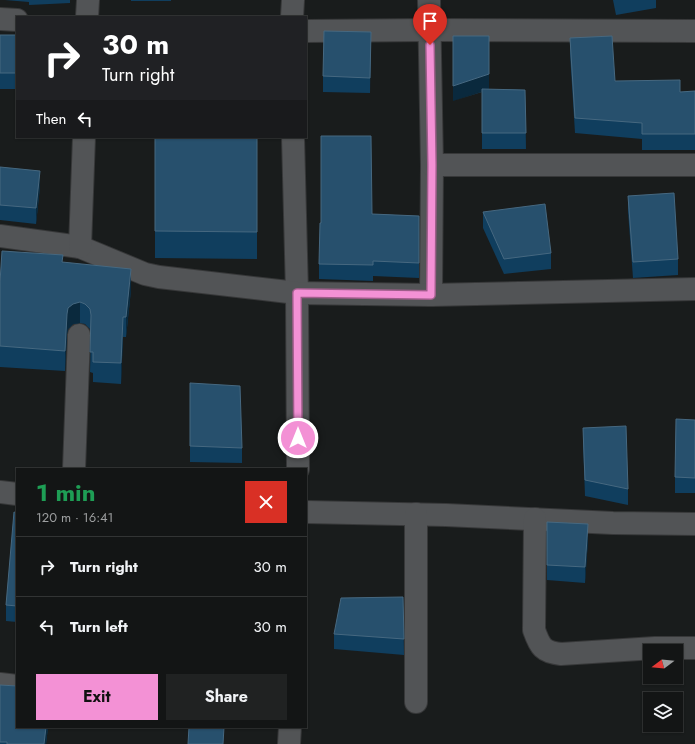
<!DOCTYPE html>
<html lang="en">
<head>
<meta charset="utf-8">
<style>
  :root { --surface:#131515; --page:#202222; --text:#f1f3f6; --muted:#9d9fa0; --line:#323434; --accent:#f391d5 }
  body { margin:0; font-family:Jost,sans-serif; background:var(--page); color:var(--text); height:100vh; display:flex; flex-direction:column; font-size:15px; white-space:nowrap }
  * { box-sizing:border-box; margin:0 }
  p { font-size:13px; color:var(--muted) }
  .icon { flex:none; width:22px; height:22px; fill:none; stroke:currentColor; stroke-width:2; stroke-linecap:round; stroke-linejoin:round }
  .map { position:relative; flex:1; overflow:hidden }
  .sheet { position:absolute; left:16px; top:468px; width:291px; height:260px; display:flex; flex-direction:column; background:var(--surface); border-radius:0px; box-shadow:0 1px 3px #0004,0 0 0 1px var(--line) }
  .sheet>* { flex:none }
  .guide { position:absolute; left:16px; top:16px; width:291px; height:122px; border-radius:0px; box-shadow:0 1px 3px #0004,0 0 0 1px var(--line); background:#202124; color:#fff; overflow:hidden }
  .needle { width:26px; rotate:254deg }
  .controls { position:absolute; left:643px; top:644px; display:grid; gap:8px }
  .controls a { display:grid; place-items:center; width:40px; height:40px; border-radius:0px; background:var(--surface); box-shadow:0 1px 3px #0004,0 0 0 1px var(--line); font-size:20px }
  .pin { position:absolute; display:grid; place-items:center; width:34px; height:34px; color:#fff; margin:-41px -17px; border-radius:50% 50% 50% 0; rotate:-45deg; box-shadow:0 0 4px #0007 }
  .pin .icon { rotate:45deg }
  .me { position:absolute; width:44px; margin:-22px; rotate:0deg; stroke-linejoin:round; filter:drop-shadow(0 0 3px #0008) }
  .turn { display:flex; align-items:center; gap:14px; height:84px; padding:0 20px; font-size:18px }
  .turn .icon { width:52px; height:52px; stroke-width:2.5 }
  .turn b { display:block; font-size:28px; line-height:34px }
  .then { display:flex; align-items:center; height:38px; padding:0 20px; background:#0003; gap:8px; font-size:15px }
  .round { display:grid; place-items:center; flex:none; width:42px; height:42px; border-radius:0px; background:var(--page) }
  .summary { display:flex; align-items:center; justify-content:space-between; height:68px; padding:0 20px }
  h1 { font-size:24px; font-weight:700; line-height:30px; color:#1e9e55 }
  .action { display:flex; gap:8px; margin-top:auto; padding:8px 20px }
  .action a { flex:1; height:46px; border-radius:0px; background:var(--accent); color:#111; font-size:16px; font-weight:700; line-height:46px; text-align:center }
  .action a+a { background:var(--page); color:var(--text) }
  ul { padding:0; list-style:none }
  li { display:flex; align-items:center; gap:12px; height:60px; padding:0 20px; border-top:1px solid var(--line) }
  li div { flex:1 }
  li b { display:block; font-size:15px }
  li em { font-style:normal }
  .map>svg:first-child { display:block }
</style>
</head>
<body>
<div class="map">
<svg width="695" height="744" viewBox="0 0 695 744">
  <rect width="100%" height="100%" fill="#191c1c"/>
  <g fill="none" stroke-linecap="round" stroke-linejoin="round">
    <defs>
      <g id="minor">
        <path d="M429,0L432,165L431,295"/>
        <path d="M87,17L88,0"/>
        <path d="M292,17L293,0"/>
        <path d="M0,19L17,20"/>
        <path d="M306,31L430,30L695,31"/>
        <path d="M293,137L297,293L298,469"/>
        <path d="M432,165H695"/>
        <path d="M0,236L80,247L145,274L159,277L297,293L431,295L695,289"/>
        <path d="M80,247L84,137"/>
        <path d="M74,469L79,335"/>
        <path d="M0,492L17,494"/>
        <path d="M306,512L446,515L613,523L695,524"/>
        <path d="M535,519L534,630C540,647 543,652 561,654L655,648H695"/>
        <path d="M0,684L17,686"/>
        <path d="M416,702V514"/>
        <path d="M289,744L290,727"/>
      </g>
    </defs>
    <!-- minor casing -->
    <use href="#minor" stroke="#373839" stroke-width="24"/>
    <!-- minor -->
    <use href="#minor" stroke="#525456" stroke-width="22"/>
  </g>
  <!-- wall -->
  <g fill="#103e5e">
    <path d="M5,0H70V3L29,5V2Z"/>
    <rect x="131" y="0" width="40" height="1"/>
    <path d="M613,0H656V8L616,15Z"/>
    <path d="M371,32L370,93L323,92V76Z"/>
    <rect x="0" y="35" width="17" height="54"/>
    <path d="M570,38L615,81L680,92L695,91V150H642V139L575,133L570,54Z"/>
    <path d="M489,89L525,90L526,149H482V92L453,101Z"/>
    <path d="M155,137H257V259L155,258Z"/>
    <path d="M0,167L40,187L36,224L0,220Z"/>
    <path d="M628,196L678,259V275L633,278L628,211Z"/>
    <path d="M483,212L551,253V269L504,274L483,228Z"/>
    <path d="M372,214L419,216V278L373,276V281L319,279V264Z"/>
    <path d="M63,262L131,290L126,337H123L121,384L93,382V373L90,372L91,333L90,329L85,324L80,323L73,324L68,329L67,334L65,371L0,367V282Z"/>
    <path d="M190,383L242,448V463L190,462Z"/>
    <path d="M695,420V493H675V477Z"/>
    <path d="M583,428L628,489V505L585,496L583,443Z"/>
    <path d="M17,513V622L6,621V605Z"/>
    <path d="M547,522L588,540L585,583L547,580Z"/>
    <path d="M403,597L404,655L334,649V634Z"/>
    <path d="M0,685L17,727H48L46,744H0Z"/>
  </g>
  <!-- shaded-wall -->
  <g fill="#0a293d">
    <path d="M489,36V89L453,101V86Z"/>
    <path d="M40,171V187L36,224V208Z"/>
    <path d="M131,269V290L126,337V317Z"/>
    <path d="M80,302V323L73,324L68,329L67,334L65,371V351L67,314L68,308L73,304Z"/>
    <path d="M123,317V337L121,384V363Z"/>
    <path d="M588,524V540L585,583V567Z"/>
    <path d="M46,727H48L46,744H44Z"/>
  </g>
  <!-- building -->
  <g fill="#27506d" stroke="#466880">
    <path d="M324,31L371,32L370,78L323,76Z"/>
    <rect x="0" y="35" width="17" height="38"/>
    <path d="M453,36H489V74L453,86Z"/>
    <path d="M612,36L615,81L680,80V92L695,91V134H642V123L575,118L570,38Z"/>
    <path d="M482,89L525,90L526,133H482Z"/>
    <path d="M321,136H371L372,214L419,216V263L373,261V265L319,264L320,223H321Z"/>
    <path d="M155,137H257V232L155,231Z"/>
    <path d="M0,167L40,171L36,208L0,205Z"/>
    <path d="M674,193L678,259L633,262L628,196Z"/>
    <path d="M545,204L551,253L504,259L483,212Z"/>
    <path d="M2,251L63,255L62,262L131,269L126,317H123L121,363L93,362V352H90L91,315L90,309L85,304L80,302L73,304L68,308L67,314L65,351L0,346V282Z"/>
    <path d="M190,383L240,386L242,448L190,446Z"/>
    <path d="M676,419L695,420V478L675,477Z"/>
    <path d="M626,426L628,489L585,480L583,428Z"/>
    <path d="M14,512L17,513V606L6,605Z"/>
    <path d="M547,522L588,524L585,567L547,565Z"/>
    <path d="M403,597L404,639L334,634L341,598Z"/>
    <path d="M0,685L17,686V727H46L44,744H7V742H0Z"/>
    <path d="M189,727H224L223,744H188Z"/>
  </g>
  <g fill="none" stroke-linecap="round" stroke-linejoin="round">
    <defs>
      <path id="route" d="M298,438L297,293L431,295L432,165L430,45"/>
    </defs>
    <!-- route casing -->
    <use href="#route" stroke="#9e5e8a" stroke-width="10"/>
    <!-- route -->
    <use href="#route" stroke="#f391d5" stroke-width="7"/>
  </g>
</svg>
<div class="controls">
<a><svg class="needle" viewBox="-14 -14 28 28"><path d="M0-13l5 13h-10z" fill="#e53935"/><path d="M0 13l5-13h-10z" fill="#9d9fa0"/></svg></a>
<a><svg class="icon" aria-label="layers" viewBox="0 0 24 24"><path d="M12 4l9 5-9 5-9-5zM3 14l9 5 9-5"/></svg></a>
</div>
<div class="pin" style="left:430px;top:45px;background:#d93025"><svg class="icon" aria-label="arrive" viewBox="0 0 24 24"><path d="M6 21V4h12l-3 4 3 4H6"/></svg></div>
<svg class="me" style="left:298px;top:438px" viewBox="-20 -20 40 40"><circle r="17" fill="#f391d5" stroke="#fff" stroke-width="3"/><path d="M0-11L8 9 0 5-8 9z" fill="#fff"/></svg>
<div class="guide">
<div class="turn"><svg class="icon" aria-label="right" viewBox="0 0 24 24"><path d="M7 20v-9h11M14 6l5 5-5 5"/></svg><div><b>30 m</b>Turn right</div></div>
<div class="then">Then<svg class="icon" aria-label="left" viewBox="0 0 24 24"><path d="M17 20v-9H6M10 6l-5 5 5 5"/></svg></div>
</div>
<section class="sheet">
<div class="summary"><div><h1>1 min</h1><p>120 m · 16:41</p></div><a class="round" style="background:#d93025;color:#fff"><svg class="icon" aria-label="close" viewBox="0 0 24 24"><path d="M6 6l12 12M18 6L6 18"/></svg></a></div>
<ul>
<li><svg class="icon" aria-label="right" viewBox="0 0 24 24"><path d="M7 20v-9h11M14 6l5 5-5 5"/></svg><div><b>Turn right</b></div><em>30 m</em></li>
<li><svg class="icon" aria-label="left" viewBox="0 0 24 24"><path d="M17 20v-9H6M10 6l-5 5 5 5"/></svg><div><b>Turn left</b></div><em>30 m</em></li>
</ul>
<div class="action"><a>Exit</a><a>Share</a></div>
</section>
</div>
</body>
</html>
